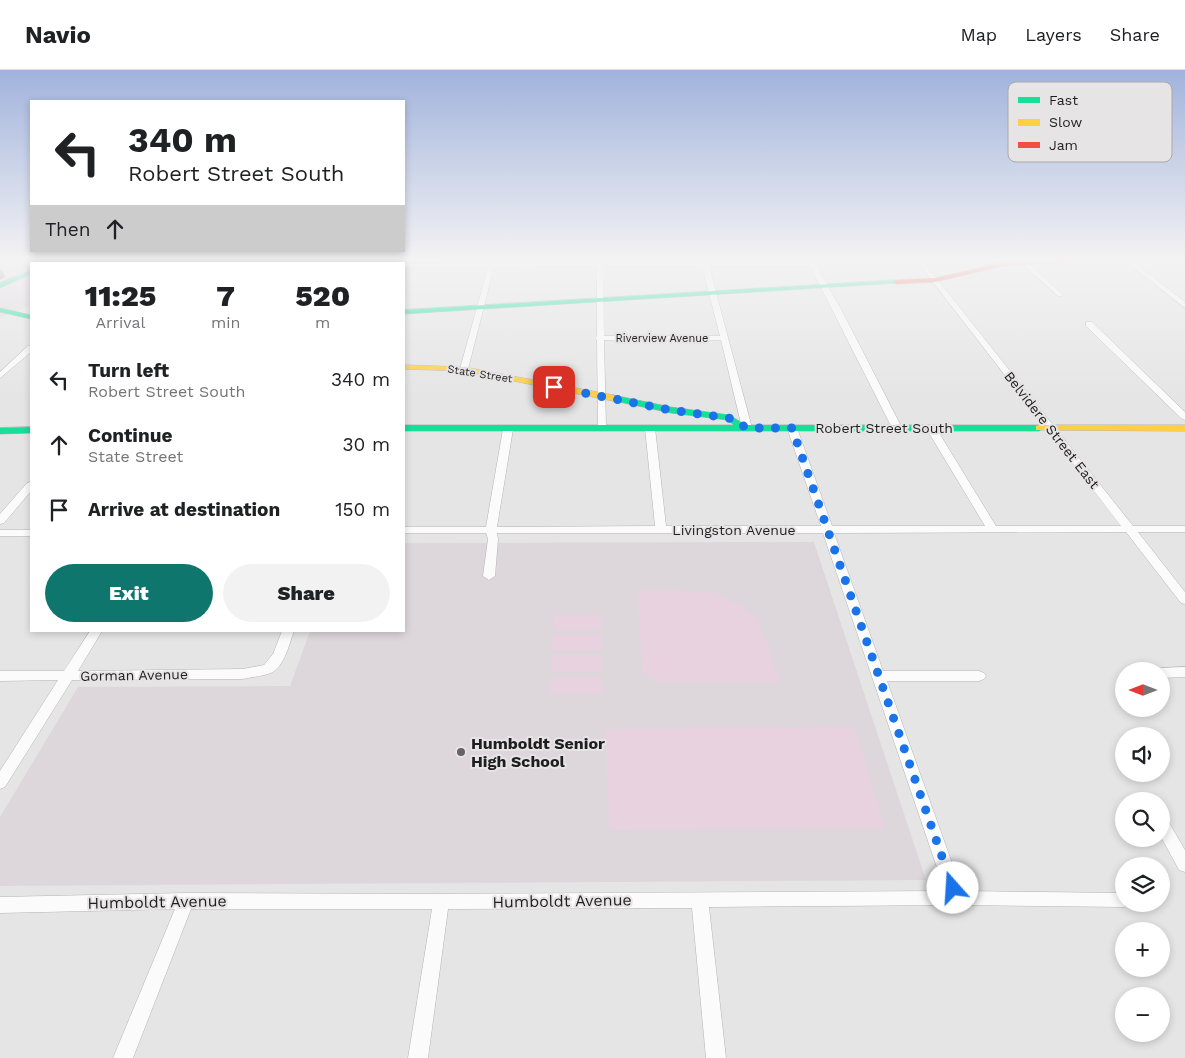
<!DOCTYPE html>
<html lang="en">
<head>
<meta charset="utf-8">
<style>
  :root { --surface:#fff; --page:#f2f2f2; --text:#202124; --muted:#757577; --line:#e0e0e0; --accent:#0f766e }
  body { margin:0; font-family:"Work Sans",sans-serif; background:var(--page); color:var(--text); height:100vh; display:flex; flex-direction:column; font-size:19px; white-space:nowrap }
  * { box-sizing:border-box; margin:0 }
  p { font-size:16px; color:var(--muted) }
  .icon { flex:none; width:28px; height:28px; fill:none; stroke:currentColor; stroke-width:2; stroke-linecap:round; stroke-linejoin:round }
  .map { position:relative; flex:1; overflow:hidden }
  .drawer { position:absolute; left:30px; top:192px; width:375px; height:370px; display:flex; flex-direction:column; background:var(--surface); border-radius:0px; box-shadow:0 2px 8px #0003 }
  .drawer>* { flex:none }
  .banner { position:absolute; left:30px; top:30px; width:375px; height:152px; border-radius:0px; box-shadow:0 2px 8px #0003; background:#fff; color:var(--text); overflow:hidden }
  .needle { width:32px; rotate:270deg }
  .fabs { position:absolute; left:1115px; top:592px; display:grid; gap:10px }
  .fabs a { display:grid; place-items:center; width:55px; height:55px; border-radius:50%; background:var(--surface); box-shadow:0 2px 8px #0003; font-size:25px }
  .pin { position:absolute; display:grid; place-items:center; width:42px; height:42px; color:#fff; margin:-21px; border-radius:10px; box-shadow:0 2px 8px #0006 }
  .me { position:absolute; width:55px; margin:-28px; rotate:341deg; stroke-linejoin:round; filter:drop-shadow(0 0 4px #0008) }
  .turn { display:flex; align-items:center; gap:18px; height:105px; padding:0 15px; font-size:22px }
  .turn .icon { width:65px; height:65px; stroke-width:2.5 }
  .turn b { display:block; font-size:35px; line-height:42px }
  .then { display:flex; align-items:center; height:48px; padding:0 15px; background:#0003; gap:10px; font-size:19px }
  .eta { display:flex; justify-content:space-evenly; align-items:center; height:85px; text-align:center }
  .eta b { font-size:30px; font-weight:800; line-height:35px }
  .action { display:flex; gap:10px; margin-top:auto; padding:10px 15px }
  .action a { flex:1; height:58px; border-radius:30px; background:var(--accent); color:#fff; font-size:20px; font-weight:800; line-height:58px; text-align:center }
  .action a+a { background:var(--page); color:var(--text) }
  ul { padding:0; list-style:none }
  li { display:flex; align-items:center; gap:15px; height:65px; padding:0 15px }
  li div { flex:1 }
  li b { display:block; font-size:19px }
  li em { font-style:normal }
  header { display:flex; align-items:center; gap:30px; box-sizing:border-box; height:70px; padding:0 25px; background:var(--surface); border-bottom:1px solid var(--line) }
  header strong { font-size:24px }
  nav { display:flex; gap:28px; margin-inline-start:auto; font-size:18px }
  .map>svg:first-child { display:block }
</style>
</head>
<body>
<header>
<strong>Navio</strong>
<nav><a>Map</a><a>Layers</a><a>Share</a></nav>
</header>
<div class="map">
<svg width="1185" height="988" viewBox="0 0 1185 988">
  <rect width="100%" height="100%" fill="#e6e5e6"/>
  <!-- built -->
  <g fill="#ddd7db">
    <path d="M0,190H14L33,194H31V235L0,248Z"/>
    <path d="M814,472L926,810L0,816V747L78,617L290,616L310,561H404V473Z"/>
  </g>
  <!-- green -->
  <g fill="#e9d2e0">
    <path d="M638,520H671L717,523L755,545L769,579L779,612H658L642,602Z"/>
    <rect x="554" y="545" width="48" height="15"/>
    <path d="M553,565H602V580H552Z"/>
    <path d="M552,585H602V601H551Z"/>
    <path d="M551,607H602L603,624H550Z"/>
    <path d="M854,657L885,758L609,760L606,659Z"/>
  </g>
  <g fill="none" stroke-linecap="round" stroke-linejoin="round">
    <defs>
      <g id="street">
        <path d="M27,190H37L51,194H38Z"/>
        <path d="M223,190H230L235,194H227Z"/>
        <path d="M280,190H286L284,194H277Z"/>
        <path d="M386,190H392L390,194H384Z"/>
        <path d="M490,190H496V193H597V190H603V193L701,192V190H707L708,192H808L807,190H813L841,239L902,358L897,361L892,358L810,196H709L752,358L747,361L742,358L721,270H604L606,358L604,360H598L597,270L595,268L597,266V196L494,197L468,299L464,301L460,299L488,197H404V194H402L489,193ZM603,196H702L720,266H604Z"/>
        <path d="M916,190H922L1133,456H1185V462H1138L1185,522V534L1181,533L1126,462L834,463L883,601H979L984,603L986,606L984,609L979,611H887L962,821L1124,823V834H1131L1130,835L1124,837L956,835L709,837L726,988H706L692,838L448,839L428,988H408L432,839H191L133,988H113L175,839L0,843V827L186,823L441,824L945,821L823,463H497L498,469L495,506L489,510L483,506L488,469L486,463H404V457H486L503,359L508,356L513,359L497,457L655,456L645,358L650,355L655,358L666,456H821L787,358L792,355L797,358L832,456H985L926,358L931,355L936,358L996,456H1121Z"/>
        <path d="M1018,190H1024L1062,224V226H1058Z"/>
        <path d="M1124,190H1131L1185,232V238Z"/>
        <path d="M1086,252H1092L1185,342V350L1182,349L1086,256Z"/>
        <path d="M28,276H31V282L0,308V302Z"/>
        <path d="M31,412V421L4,453L0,454V444L27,413Z"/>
        <rect x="0" y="460" width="31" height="6"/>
        <path d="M90,561H102L78,601L243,599L264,595L273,584L282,561H294C289,574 285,596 271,603C263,606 252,607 243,609L72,610L5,717L0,719V701L58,610L0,611V601H64Z"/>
        <path d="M1185,597V607L1161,608V601H1156L1161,598Z"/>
        <path d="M1161,750L1168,751L1185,780V802L1179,800L1161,767Z"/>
      </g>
      <g id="fast">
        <path d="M54,190H62L55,194H46Z"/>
        <path d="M31,200V204L0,218V213Z"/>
        <path d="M896,210L899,212L898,213L404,244V240Z"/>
        <path d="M0,238L31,245V249L0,242Z"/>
        <path d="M613,325L671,337L729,345L746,355H1039L1044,358L1039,361H404V355H734L727,350L671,343L610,330L609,328Z"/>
        <path d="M31,357V363L0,364V358Z"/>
      </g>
      <g id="slow">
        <path d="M404,295L464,297L613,325L617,328L613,331L464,301L404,299Z"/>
        <path d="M1039,355H1185V361L1036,360V356Z"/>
      </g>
      <path id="jam" d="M1044,190H1075L1072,192L1004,196L935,212L896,214L893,212L896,210L935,208L1004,192Z"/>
    </defs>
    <!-- street casing -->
    <use href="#street" stroke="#b6b4b5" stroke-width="1"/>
    <!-- fast casing -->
    <use href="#fast" stroke="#b6b4b5" stroke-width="1"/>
    <!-- slow casing -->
    <use href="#slow" stroke="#b6b4b5" stroke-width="1"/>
    <!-- jam casing -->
    <use href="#jam" stroke="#b6b4b5" stroke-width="1"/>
    <!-- street -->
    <use href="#street" fill="#fbfbfb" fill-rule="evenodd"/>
    <!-- fast -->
    <use href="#fast" fill="#16e098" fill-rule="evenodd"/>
    <!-- slow -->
    <use href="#slow" fill="#ffcf43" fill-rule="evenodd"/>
    <!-- jam -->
    <use href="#jam" fill="#f24e42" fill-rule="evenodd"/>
  </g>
  <!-- shaded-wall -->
  <path fill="#8d8d8d" d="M0,200H2L5,207L0,210Z"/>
  <!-- sky -->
  <linearGradient id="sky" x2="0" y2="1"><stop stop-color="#a1b3dc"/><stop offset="0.58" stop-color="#f4f3f4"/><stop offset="1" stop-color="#f4f3f4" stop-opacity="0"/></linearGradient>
  <rect width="1185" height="328" fill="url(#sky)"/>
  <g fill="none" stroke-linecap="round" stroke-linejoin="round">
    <!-- route -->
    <path stroke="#1a73e8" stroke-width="9" stroke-dasharray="0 16.2" d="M554,317L670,340L729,348L747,358H792L953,818"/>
  </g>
  <!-- markers -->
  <circle fill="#656464" stroke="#e7e4e6" stroke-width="2" cx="461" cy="682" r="5"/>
  <g text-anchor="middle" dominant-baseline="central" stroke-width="4" stroke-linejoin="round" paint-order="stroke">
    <!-- far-street labels -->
    <g font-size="11" fill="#1f1e1e" stroke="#e7e4e6">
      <text x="662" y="268">Riverview Avenue</text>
      <text transform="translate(480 304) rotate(9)">State Street</text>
    </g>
    <!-- street labels -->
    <g font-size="14" fill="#1f1e1e" stroke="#e7e4e6">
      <text x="884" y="358">Robert Street South</text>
      <text transform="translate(1052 360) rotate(52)">Belvidere Street East</text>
      <text x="734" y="460">Livingston Avenue</text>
      <text transform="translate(134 605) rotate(-1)">Gorman Avenue</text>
    </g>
    <!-- near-poi labels -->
    <g font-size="16" font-weight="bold" fill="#1f1e1e" stroke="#e7e4e6" text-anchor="start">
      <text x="471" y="673">Humboldt Senior<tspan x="471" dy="18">High School</tspan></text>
    </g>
    <!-- near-street labels -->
    <g font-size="16" fill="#1f1e1e" stroke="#e7e4e6">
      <text transform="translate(562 831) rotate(-1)">Humboldt Avenue</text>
      <text transform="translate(157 832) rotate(-1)">Humboldt Avenue</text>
    </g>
  </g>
  <!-- legend -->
  <rect x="1008" y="12" width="164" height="80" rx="8" fill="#e7e4e6" stroke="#aba9aa" stroke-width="1"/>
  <rect x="1018" y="27" width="22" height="6" fill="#16e098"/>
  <rect x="1018" y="49" width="22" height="7" fill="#ffcf43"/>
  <rect x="1018" y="72" width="22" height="6" fill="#f24e42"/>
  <g font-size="14" fill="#1f1e1e">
    <text x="1049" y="35">Fast</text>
    <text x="1049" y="57">Slow</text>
    <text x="1049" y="80">Jam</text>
  </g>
</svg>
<div class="fabs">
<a><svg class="needle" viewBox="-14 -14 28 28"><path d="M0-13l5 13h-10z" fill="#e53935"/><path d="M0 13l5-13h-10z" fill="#757577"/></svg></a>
<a><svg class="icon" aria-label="sound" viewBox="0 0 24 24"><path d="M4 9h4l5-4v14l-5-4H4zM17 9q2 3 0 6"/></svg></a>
<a><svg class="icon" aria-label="search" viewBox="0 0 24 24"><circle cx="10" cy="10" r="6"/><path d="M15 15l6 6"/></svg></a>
<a><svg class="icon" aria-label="layers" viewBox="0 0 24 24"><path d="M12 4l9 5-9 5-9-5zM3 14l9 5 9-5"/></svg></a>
<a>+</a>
<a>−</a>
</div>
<div class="pin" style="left:554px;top:317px;background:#d93025"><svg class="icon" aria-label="arrive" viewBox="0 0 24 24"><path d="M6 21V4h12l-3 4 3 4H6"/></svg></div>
<svg class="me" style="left:953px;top:818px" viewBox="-20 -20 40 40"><circle r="19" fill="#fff"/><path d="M0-13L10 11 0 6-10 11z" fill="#1a73e8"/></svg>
<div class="banner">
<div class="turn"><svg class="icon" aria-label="left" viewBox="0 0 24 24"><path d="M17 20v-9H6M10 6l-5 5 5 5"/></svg><div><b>340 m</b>Robert Street South</div></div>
<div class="then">Then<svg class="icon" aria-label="ahead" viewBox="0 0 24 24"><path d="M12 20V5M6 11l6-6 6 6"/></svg></div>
</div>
<section class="drawer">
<div class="eta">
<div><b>11:25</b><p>Arrival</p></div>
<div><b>7</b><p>min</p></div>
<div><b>520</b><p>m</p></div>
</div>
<ul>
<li><svg class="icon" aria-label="left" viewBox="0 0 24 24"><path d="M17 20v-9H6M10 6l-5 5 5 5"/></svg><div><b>Turn left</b><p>Robert Street South</p></div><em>340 m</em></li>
<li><svg class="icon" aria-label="ahead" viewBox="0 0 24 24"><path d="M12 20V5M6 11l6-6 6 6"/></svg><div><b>Continue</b><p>State Street</p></div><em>30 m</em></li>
<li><svg class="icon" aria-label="arrive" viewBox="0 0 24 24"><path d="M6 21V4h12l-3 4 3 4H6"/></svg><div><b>Arrive at destination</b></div><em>150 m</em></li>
</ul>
<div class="action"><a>Exit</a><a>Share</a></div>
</section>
</div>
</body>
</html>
